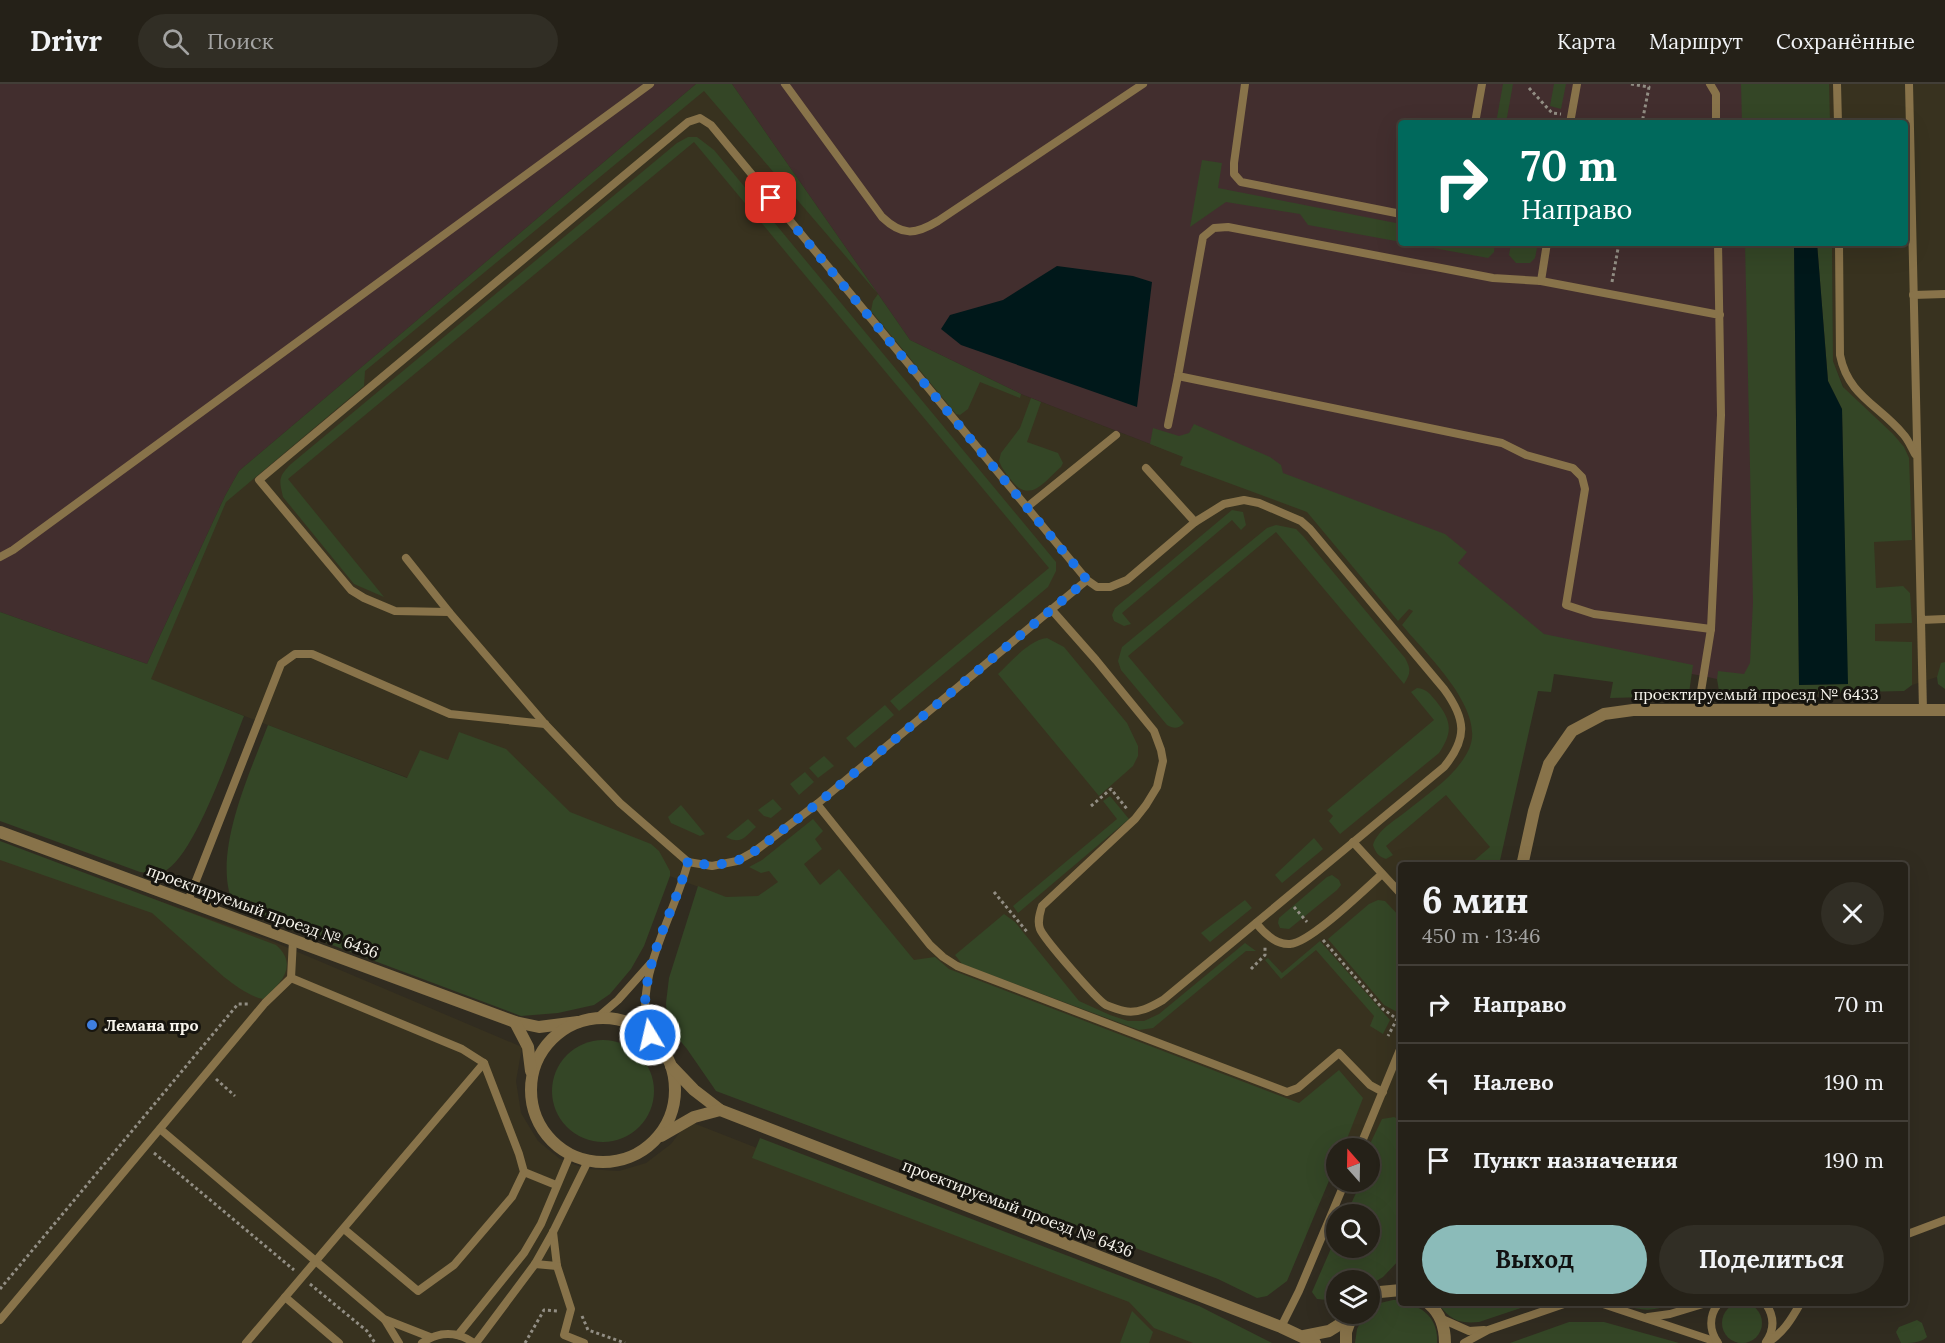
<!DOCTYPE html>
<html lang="ru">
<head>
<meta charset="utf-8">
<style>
  :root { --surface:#252118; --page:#312e25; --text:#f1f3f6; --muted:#a3a3a2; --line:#423e37; --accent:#8bbbb9 }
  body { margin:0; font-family:Lora,serif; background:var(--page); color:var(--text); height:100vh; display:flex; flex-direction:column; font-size:22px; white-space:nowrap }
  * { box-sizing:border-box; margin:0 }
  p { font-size:20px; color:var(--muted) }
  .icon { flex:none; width:33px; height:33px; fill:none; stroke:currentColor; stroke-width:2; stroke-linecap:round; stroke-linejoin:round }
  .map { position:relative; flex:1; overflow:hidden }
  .details { position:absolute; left:1398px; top:778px; width:510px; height:444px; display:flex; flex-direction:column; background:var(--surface); border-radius:6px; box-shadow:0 6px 24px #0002,0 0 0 2px var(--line) }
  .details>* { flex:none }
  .top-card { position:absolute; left:1398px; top:36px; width:510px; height:126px; border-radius:6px; box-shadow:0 6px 24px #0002,0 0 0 2px var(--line); background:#00695c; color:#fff; overflow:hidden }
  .needle { width:39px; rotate:340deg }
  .fabs { position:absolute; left:1326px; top:1054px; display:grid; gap:12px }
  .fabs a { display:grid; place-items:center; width:54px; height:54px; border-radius:50%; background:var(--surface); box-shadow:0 6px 24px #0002,0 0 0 2px var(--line); font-size:30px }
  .pin { position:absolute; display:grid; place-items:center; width:51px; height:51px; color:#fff; margin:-26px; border-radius:12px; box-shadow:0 3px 9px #0006 }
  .me { position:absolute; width:66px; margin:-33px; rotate:351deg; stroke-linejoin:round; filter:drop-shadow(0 0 4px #0008) }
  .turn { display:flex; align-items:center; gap:21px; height:126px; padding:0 24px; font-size:27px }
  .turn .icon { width:78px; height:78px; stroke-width:2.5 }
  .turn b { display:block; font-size:42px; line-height:51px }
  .round { display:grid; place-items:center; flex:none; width:63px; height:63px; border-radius:32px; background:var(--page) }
  .headline { display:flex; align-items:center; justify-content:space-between; height:102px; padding:0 24px }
  h1 { font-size:36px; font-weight:700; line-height:45px }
  .cta { display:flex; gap:12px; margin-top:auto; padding:12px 24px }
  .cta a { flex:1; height:69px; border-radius:36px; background:var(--accent); color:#111; font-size:24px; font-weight:700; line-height:69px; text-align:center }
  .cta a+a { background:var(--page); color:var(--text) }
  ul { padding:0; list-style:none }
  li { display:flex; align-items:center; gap:18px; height:78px; padding:0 24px; border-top:2px solid var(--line) }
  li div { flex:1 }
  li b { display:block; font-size:22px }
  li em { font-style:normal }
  header { display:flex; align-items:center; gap:36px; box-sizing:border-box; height:84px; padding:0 30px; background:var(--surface); border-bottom:2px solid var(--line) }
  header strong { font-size:28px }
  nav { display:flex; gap:33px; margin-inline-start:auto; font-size:21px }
  .search { width:420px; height:54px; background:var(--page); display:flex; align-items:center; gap:15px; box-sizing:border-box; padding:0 21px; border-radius:33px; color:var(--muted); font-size:22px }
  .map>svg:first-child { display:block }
</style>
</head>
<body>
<header>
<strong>Drivr</strong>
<div class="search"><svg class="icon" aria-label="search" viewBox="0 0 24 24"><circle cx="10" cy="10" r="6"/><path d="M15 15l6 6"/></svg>Поиск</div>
<nav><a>Карта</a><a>Маршрут</a><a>Сохранённые</a></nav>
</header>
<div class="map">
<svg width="1945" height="1259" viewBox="0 0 1945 1259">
  <rect width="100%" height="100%" fill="#312c20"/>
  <!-- built -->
  <g fill="#38321f">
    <path d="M696,0H732L910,256L1021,310L1409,460L1537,563L1496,781L1401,782V1074L683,797L257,637L142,592L225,412L239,387Z"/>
    <path d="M1792,0H1945V597L1937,593L1912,601H1853L1850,319L1833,277L1832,159H1905V39H1792Z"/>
    <path d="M0,761L267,855L522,963L516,997L521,1029L538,1057L560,1075L586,1085L619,1087L646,1079L671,1060L688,1037L1253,1259H0Z"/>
  </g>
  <!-- industrial -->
  <g fill="#422e2e">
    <path d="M0,0H696L239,387L225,412L147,580L0,528Z"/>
    <path d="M732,0H1763L1764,39H1401V159H1767L1768,606L1703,592L1537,563L1409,460L1021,310L910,256Z"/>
  </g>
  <!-- green -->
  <g fill="#344626">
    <path d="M696,0H732L910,256L1021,310L1020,314L980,298L968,325L960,331L956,330L871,227L873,217L878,210L704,7L365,287L364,302L226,418L151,595L244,632C231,664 194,775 163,788C155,791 147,789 140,788L0,737V528L147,580L225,412L239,387Z"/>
    <path d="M1503,0H1513L1506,39H1496Z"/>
    <path d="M1554,0H1566L1561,25L1550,22Z"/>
    <path d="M1741,0H1829L1830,39H1742Z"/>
    <path d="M688,53H697L714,66L1056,478V487L1048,503L899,627L890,617L1049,484L694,58L288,395L384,513L354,500L283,413C279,396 278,393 291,380L677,59Z"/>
    <path d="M1202,76L1222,79L1218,104L1401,140V158L1308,141L1300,130L1226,118L1190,143Z"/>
    <path d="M1406,159H1495L1494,168L1488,174Z"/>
    <path d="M1511,159H1538L1535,174L1530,179H1516L1509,171Z"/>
    <path d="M1745,159H1794L1799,601L1847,600L1842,325L1828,297L1817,159H1832L1833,277L1843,303L1893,350L1904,363L1909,374L1912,456L1874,458L1876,504L1903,502L1910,509L1912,539L1875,540V557L1912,558V601L1904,607L1728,611L1719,607L1717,595L1718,587L1744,590L1750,579L1753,518Z"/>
    <path d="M1031,314L1041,318L1027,358L1058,369L1063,379L1061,383C1045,397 1030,420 1012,397C1007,391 1002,385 999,377L1001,369L1020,344Z"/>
    <path d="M1194,340L1270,373L1281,381L1283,389L1445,450L1467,468L1458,479L1544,550L1693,581L1689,609L1683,612L1610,614L1613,598L1554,590L1551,608L1538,607L1499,781H1469L1490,763L1446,711L1386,762L1393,771L1386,775C1379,773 1375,768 1373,761C1378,745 1396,736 1408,726C1430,708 1457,691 1469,665C1487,626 1425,569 1402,541L1413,527L1409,525L1398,537L1307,428L1180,381L1183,373L1150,360L1153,344L1179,352L1189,349Z"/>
    <path d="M1232,426L1243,428L1246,441L1241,446L1232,436L1122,529L1131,540L1124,542L1114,537L1112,531L1115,524Z"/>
    <path d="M1276,441L1296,445L1303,452L1405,574C1411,585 1411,589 1404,600L1276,448L1128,572L1184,639C1178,645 1174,645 1167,641L1121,586L1118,577L1122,563L1267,444Z"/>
    <path d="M1047,554L1064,563L1127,639L1138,662V672L1133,682L1099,712L998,590C1012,577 1029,556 1047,554Z"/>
    <path d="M1945,578V605L1938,600L1937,593L1941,579Z"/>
    <path d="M1417,604C1427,605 1430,610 1436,617C1452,637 1453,648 1439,669L1340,750L1329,737L1333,732L1327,726L1434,636L1411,608Z"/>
    <path d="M885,621L894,631L855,664L846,654Z"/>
    <path d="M268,641L407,694L420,666L448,676L459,648L506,665L570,728L651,760L659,767L670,787V792L644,862L631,885L610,910L594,921L558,929L521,932L236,825C208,777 250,689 268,641Z"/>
    <path d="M824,672L834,682L818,694L809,684Z"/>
    <path d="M805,688L814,698L799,711L790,700Z"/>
    <path d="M1110,712L1129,735L1018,829L1013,822L1117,735L1103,717Z"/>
    <path d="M773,715L782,725L771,734L764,732L758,726Z"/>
    <path d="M681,721L705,750L700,752L671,739L668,733Z"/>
    <path d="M748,735L756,743C745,753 741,761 726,753Z"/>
    <path d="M813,735L823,747L815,755L822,765L804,780L820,801L839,785L914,876L935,873L949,885L1299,1019L1339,986L1363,1014L1343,1065H1336V1080L1287,1197L1267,1212L1257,1214L1218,1195L716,1007L687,965L667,941L666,919L669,894L698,802L726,813L758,812L778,798L769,787L761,789L749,783L762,776Z"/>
    <path d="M1314,754L1323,765L1282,799L1275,791Z"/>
    <path d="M0,757L276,861C299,881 281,900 263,915C249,912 236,902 224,893L152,829L0,776Z"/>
    <path d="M1332,791L1339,796L1341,801L1337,806L1289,845L1280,844L1278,839L1279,834L1327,793Z"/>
    <path d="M1245,816L1252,824L1210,858L1201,849Z"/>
    <path d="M1378,816L1385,817L1401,834V924L1399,929L1384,921L1328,855L1369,820Z"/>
    <path d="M1004,830L1015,838L1079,917L1110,931L1128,937H1144L1159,930L1245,859L1256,867H1246L1153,944L1139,946L962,880L955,871Z"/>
    <path d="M1320,857L1390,936L1383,950L1370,942L1374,932L1316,866L1281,895L1265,876L1268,874L1282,889Z"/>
    <circle cx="603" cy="1007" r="51"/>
    <path d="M1394,1033L1401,1036V1174L1383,1193L1370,1201V1197H1336V1214L1328,1216L1317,1215L1312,1208L1336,1153V1164H1370V1131H1346L1361,1098H1370V1079L1376,1065L1369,1062L1382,1035Z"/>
    <path d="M760,1054L1199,1222L1272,1259H1193L1154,1244L1129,1218L752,1074Z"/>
    <path d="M1393,1216H1401V1220C1423,1220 1439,1236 1437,1259H1355L1357,1245L1365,1230H1370V1225L1380,1219Z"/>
    <circle cx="1742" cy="1239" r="20"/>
    <path d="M1439,1220H1533L1479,1238C1461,1240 1449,1236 1439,1220Z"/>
    <path d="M1620,1220L1643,1221L1673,1220C1650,1228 1644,1227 1620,1220Z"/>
    <path d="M1132,1227L1153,1248L1149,1259H1120Z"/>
    <path d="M1917,1236L1922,1239L1927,1253C1921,1259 1910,1259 1901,1259L1896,1248L1899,1243Z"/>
    <path d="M1569,1238H1604L1679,1259H1510Z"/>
  </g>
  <!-- water -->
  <g fill="#00181a">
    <path d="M1794,159H1817L1828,297L1842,325L1848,600L1799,601Z"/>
    <path d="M1057,182L1133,192L1152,198L1137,323L961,261L941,245L950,231L1003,216Z"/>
  </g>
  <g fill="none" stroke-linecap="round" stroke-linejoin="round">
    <!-- path -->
    <g stroke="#928e84" stroke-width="3" stroke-dasharray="3 3" stroke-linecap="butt">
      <path d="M1631,0L1649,3L1642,39"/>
      <path d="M1529,4L1552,29L1561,30"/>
      <path d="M1612,198L1619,159"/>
      <path d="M1091,722L1111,705L1127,725"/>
      <path d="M994,808L1028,849"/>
      <path d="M1294,823L1307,838"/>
      <path d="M1323,856L1383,925L1397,935L1388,952"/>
      <path d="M1251,885L1265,871V863"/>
      <path d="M216,995L235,1012"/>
      <path d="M154,1069L294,1186"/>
      <path d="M310,1200L367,1247L375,1259"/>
      <path d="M0,1205L238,920H249"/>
      <path d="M582,1232L588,1246L625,1259"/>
      <path d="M525,1259L544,1226L558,1227"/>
    </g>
    <!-- service -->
    <g stroke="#88734a" stroke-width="8">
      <path d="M785,0L882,133C902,152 915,151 938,137L1143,0"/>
      <path d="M1245,0L1234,79V90L1241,98L1401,130"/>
      <path d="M1710,0L1716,10V39"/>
      <path d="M1837,0L1838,39"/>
      <path d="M1909,0L1921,536L1945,535"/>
      <path d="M1475,39L1482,0"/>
      <path d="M1570,39L1577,0"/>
      <path d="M1718,159L1721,331L1711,545L1594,530L1566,521L1585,405L1582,393L1573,384L1526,371L1502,359L1178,292L1203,153L1214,144L1228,143L1493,194L1541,197L1720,231"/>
      <path d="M1839,159L1840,271C1848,312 1879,321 1903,350C1908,355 1911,363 1915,370"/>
      <path d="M1541,197L1547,159"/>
      <path d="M1913,211L1945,210"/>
      <path d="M1168,341L1178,292"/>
      <path d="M1146,384L1195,438"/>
      <path d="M1027,423L1116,351"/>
      <path d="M0,473L13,466L650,0"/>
      <path d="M406,474L449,528"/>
      <path d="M1051,525L1096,576L1154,647L1161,666L1163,677L1157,703L1146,721L1135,735L1042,822C1040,829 1037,837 1040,845C1044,855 1097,916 1106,921C1111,923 1119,926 1124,927C1138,930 1151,923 1163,916L1444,683C1468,654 1466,635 1444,605L1310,445L1301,437L1259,419L1244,416L1224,420L1195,438L1127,496L1110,503H1097L1087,496L711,41L700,34L688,38L259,396L351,506L364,514L395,527L449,528L545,640L620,719L688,778L712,782L737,777L755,767L817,720L1087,496"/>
      <path d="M1921,536L1923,627"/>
      <path d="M1698,626L1711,545"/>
      <path d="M817,720L930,861L943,873L957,882L1287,1008L1298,1004L1339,969L1370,1001L1383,1008"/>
      <path d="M1353,758L1401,810"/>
      <path d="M188,817L281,580L295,570H312L450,630L545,640"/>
      <path d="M1256,839C1264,849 1276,861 1290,860C1310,859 1365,805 1382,790"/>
      <path d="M291,894L462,965L484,979L519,1070L524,1088L512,1113L454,1181L418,1207L344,1145"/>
      <path d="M597,934L618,916L651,879"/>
      <path d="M650,951C648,943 645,933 645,924C645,875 676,825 688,778"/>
      <path d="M160,1045L384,1235L430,1253"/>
      <path d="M1359,1065L1401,963"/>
      <path d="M524,1088L556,1101"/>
      <path d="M553,1148L557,1182L571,1225L564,1251L584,1259"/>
      <path d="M1905,1151L1945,1136"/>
      <path d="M535,1180L557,1182"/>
      <path d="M285,1213L339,1259"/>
      <path d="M1603,1220L1717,1258"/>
      <path d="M1718,1220C1709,1232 1709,1246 1718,1259"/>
      <path d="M1766,1220C1774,1232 1775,1245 1766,1258"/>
      <path d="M1648,1233L1670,1230L1703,1220"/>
      <path d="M1442,1235L1469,1247L1484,1246"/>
      <path d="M0,1236L265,919L291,894L293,856"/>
      <path d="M385,1236L399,1259"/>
      <path d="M1281,1243L1299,1207L1345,1098"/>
      <path d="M458,1251L524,1169L541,1140L570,1071"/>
      <path d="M246,1259L484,979"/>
      <path d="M422,1259C439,1247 457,1247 474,1259"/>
      <path d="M476,1259L535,1180L553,1148L588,1077"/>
      <path d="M1464,1259L1488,1246L1564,1220"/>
      <path d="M1767,1259C1783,1249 1791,1236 1800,1220"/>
    </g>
    <!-- minor -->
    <g stroke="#88734a" stroke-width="12">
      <path d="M0,748L515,938L539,943L578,938"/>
      <path d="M1522,782L1534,727L1549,680L1572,647L1604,630L1633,626H1945"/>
      <circle cx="603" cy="1006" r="72"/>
      <path d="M515,938L528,963L531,987"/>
      <path d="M671,982L694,1006L720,1026L1281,1243L1315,1259"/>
      <path d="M661,1052L694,1033L720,1026"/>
      <path d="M1370,1213L1380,1208L1401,1206"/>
      <path d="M1429,1220C1441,1230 1445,1244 1445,1259"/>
      <path d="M1304,1252L1329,1247L1350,1234"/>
      <path d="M1346,1259V1248L1352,1231"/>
    </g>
  </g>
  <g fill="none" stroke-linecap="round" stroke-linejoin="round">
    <!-- route -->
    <path stroke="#1a73e8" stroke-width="10" stroke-dasharray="0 18" d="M650,951C648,943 645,933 645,924C645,872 675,826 688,777L712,782L737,777L755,767L817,720L1087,496L771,114"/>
  </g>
  <!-- markers -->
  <circle fill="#3f7fe0" stroke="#17150f" stroke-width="2" cx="92" cy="941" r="6"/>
  <g text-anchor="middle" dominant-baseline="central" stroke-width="6" stroke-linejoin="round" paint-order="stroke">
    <!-- street labels -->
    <g font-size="16" fill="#f7f4ec" stroke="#17150f">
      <text x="1756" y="610">проектируемый проезд № 6433</text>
      <text transform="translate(263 827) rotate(20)">проектируемый проезд № 6436</text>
      <text transform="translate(1018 1124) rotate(21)">проектируемый проезд № 6436</text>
    </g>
    <!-- poi labels -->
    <g font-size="16" font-weight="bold" fill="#f7f4ec" stroke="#17150f" text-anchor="start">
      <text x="104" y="941">Лемана про</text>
    </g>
  </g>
</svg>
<div class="fabs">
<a><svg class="needle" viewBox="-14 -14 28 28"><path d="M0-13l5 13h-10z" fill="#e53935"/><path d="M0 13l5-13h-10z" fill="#a3a3a2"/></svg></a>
<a><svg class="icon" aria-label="search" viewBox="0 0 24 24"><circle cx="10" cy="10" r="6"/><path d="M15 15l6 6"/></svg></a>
<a><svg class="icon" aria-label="layers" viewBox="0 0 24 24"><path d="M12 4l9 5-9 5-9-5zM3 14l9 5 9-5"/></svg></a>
</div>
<div class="pin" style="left:771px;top:114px;background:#d93025"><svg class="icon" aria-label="arrive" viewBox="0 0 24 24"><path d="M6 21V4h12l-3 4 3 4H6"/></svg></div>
<svg class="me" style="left:650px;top:951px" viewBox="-20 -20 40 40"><circle r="17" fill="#1a73e8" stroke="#fff" stroke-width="3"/><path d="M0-11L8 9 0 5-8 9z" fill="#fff"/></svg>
<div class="top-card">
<div class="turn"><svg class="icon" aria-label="right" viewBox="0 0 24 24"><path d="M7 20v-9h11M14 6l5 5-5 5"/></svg><div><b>70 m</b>Направо</div></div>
</div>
<section class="details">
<div class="headline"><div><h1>6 мин</h1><p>450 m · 13:46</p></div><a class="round"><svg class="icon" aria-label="close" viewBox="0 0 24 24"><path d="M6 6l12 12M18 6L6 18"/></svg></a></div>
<ul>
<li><svg class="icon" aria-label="right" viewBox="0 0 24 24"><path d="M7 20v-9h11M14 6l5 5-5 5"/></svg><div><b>Направо</b></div><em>70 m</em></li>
<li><svg class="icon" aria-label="left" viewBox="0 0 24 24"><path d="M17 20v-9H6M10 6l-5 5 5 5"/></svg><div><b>Налево</b></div><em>190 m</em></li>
<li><svg class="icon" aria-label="arrive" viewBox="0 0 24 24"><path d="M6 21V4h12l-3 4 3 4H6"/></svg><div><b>Пункт назначения</b></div><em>190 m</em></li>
</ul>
<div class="cta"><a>Выход</a><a>Поделиться</a></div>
</section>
</div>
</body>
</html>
